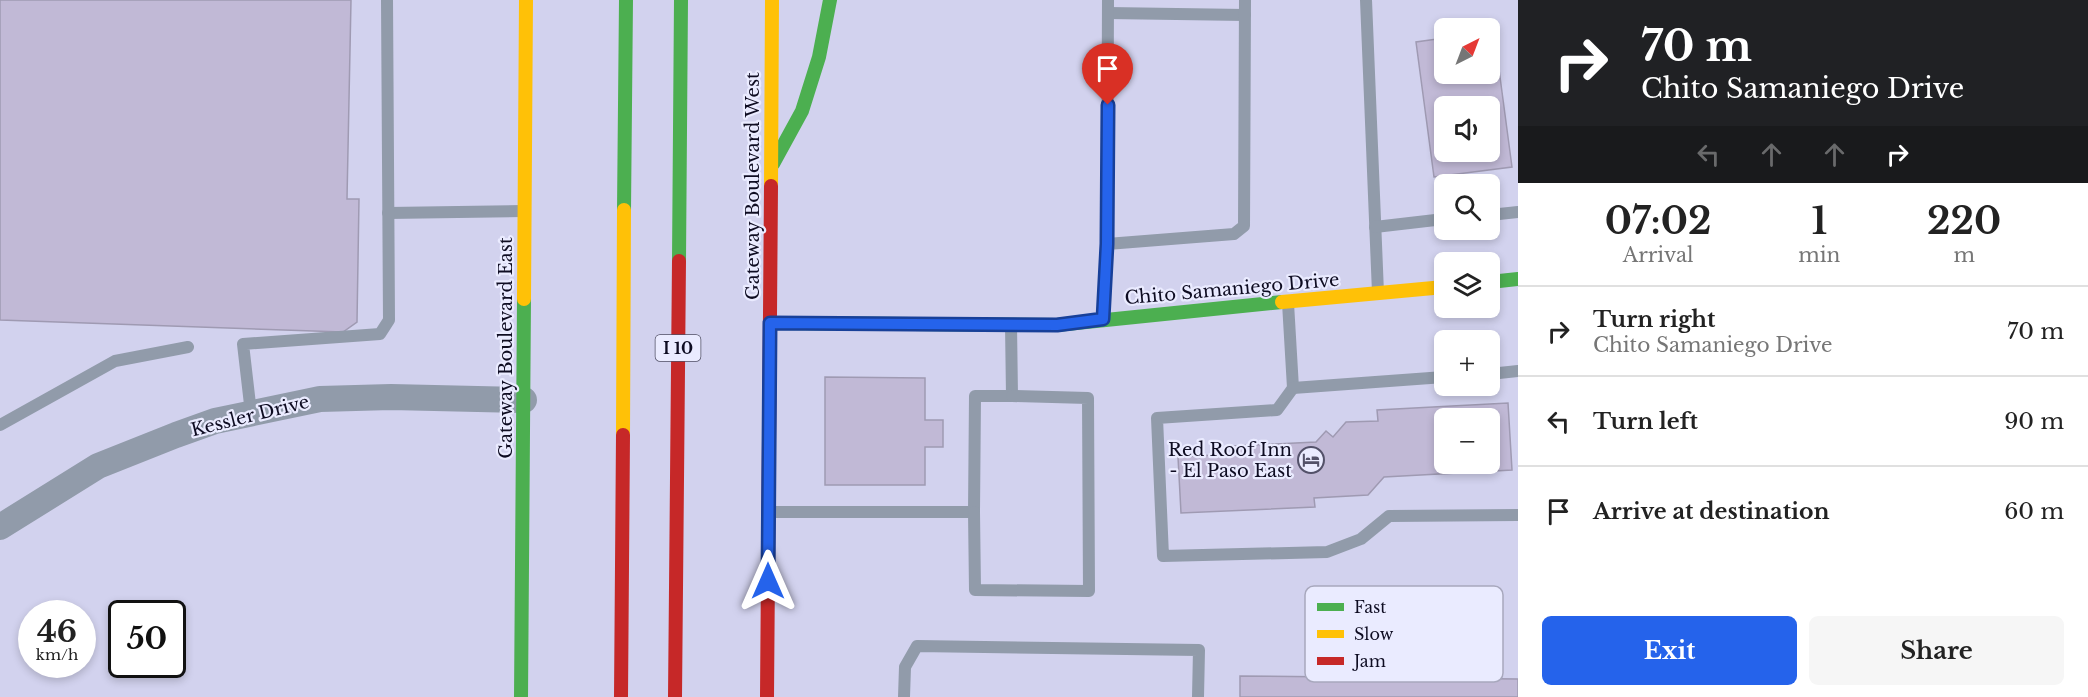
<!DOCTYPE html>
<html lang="en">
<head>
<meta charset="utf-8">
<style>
  :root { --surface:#fff; --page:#f6f6f6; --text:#222; --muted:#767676; --line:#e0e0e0; --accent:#2563eb }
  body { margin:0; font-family:"Libre Baskerville",serif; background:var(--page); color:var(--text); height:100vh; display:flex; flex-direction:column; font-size:22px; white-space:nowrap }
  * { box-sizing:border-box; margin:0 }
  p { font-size:20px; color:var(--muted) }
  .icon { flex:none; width:33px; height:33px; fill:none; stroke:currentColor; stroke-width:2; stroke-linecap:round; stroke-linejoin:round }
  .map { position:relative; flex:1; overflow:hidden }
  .drawer { display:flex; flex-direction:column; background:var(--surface); width:570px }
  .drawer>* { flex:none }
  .guide { background:#202124; color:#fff; overflow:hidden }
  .needle { width:39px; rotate:42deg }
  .buttons { position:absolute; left:1434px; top:18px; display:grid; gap:12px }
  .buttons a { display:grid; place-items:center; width:66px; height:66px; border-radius:9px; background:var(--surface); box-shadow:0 3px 9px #0003; font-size:30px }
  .speed { position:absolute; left:18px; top:600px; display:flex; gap:12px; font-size:30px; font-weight:700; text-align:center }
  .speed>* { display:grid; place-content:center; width:78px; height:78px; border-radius:50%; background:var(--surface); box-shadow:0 3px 9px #0003; line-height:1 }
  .speed small { font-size:15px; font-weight:400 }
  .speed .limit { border:3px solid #111; border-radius:9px; background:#fff; color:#111 }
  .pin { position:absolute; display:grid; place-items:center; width:51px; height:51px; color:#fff; margin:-62px -26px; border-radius:50% 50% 50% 0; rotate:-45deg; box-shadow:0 0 6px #0007 }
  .pin .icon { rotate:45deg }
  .me { position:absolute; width:66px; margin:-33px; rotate:0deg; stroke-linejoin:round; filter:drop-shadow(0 0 4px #0008) }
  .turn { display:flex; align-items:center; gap:21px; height:126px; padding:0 24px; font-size:27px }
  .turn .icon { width:78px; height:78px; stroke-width:2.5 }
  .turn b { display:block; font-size:42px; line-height:51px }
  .lanes { display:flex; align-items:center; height:57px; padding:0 24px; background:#0003; justify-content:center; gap:30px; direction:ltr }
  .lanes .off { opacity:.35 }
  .eta { display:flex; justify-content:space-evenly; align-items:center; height:102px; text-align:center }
  .eta b { font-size:36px; font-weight:700; line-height:42px }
  .primary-button { display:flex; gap:12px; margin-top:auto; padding:12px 24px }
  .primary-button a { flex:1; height:69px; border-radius:9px; background:var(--accent); color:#fff; font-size:24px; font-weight:700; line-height:69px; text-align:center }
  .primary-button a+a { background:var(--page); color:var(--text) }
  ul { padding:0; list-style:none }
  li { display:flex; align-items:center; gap:18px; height:90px; padding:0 24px; border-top:2px solid var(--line) }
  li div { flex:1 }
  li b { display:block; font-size:22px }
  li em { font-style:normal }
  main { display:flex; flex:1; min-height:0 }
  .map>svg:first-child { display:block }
</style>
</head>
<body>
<main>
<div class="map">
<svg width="1518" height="697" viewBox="0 0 1518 697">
  <rect width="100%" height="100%" fill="#d2d2ee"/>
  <!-- building -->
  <g fill="#c1b9d6" stroke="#9f9ab2" stroke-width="1.5" fill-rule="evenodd">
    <path d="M0,0H351L347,199H359L357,322L343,332L0,320Z"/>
    <path d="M1490,32H1494L1512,167L1434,177L1416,42L1444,38V74H1490ZM1444,106H1490V152H1444Z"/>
    <path d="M825,377L925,378V420H943V447H925V485H825Z"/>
    <path d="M1508,403L1512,470L1384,477L1368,495L1314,498L1315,507L1181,513L1178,457L1234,454L1233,446L1316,442L1326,431L1333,437L1346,422L1378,421L1377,410ZM1444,418H1490V464H1444Z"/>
    <path d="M1240,676L1518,679V697H1240Z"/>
  </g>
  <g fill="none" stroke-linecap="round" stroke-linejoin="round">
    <!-- lane -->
    <g stroke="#919baa" stroke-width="12">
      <path d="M1366,0L1378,293"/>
      <path d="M1108,13L1245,15"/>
      <path d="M388,213L522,211"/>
      <path d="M1490,215L1518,212"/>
      <path d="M1375,227L1444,219"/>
      <path d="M1107,244L1234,234L1244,226L1245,0"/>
      <path d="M1288,303L1293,388L1277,410L1157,418L1163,556L1327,552L1361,539L1389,516L1518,515"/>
      <path d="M1103,317L1107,244L1108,0"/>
      <path d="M1490,374L1518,371"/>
      <path d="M1293,388L1444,377"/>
      <path d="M251,413L243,344L380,334L389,320L387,0"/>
      <path d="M0,425L115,361L188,347"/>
      <path d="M770,512H974L975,396H1012L1011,325"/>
      <path d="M974,512L975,590L1089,591L1088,398L1012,396"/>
      <path d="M904,697L905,667L917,646L1199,650L1198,697"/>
    </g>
    <!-- street -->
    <path stroke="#919baa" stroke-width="26" d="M0,527L98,466L176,435L215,421L320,399L391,397L524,400"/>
    <!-- fast -->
    <g stroke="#4caf50" stroke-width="14">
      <path d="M773,164L802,111L819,57L830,0"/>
      <path d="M624,210L626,0"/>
      <path d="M679,261L681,0"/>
      <path d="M1490,282L1518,279"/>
      <path d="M770,323L1057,325L1282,302"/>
      <path d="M521,697L524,299"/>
    </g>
    <!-- slow -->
    <g stroke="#ffc107" stroke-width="14">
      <path d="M771,186L772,0"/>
      <path d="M524,299L526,0"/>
      <path d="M1282,302L1444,287"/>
      <path d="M623,435L624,210"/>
    </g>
    <!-- jam -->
    <g stroke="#c62828" stroke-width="14">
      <path d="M621,697L623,435"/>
      <path d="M675,697L679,261"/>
      <path d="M767,697L771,186"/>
    </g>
  </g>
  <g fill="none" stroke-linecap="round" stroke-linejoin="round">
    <defs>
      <path id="route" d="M768,581L770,323L1057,325L1103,319L1107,244L1108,105"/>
    </defs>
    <!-- route casing -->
    <use href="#route" stroke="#184099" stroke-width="15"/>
    <!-- route -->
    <use href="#route" stroke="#2563eb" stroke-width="10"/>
  </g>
  <!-- icons -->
  <defs>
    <symbol id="hotel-ring" viewBox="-11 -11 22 22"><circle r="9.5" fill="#eaebff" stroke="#535169" stroke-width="1.5"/><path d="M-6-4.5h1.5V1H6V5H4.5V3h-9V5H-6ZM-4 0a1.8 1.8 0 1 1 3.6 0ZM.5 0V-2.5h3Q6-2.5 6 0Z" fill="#535169"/></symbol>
  </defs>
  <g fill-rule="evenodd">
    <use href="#hotel-ring" x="1296" y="445" width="30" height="30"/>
  </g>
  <g text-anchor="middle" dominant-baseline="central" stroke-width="4.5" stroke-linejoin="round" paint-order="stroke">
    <!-- shield labels -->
    <rect fill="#eaebff" stroke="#504f64" stroke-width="1.5" x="655.5" y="335" width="45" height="26" rx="4.5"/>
    <g font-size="16" font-weight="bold" fill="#0e0c22">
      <text x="678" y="348">I 10</text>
    </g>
    <!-- street labels -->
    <g font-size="18" fill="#0e0c22" stroke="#eaebff">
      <text transform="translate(753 186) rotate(-90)">Gateway Boulevard West</text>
      <text transform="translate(1232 289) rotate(-5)">Chito Samaniego Drive</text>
      <text transform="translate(506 348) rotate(-90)">Gateway Boulevard East</text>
      <text transform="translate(250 416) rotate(-14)">Kessler Drive</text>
    </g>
    <!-- poi labels -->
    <g font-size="18" fill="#0e0c22" stroke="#eaebff" text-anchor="end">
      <text x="1292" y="450">Red Roof Inn<tspan x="1292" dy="21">- El Paso East</tspan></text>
    </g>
  </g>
  <!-- legend -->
  <rect x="1305" y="586" width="198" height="96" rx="9" fill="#eaebff" stroke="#a8a8bd" stroke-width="1.5"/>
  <rect x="1317" y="603" width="27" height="8" fill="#4caf50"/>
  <rect x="1317" y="630" width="27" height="8" fill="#ffc107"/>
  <rect x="1317" y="657" width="27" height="8" fill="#c62828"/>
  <g font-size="16" fill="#0e0c22">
    <text x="1354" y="613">Fast</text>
    <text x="1354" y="640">Slow</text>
    <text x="1354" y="667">Jam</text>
  </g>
</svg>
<div class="buttons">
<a><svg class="needle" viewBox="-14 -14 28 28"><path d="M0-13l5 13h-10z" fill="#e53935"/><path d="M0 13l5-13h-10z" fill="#767676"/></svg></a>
<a><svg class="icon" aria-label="sound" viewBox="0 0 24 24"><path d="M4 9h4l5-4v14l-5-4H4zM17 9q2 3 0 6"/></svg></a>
<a><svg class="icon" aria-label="search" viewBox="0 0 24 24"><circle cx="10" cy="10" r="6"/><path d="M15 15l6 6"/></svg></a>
<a><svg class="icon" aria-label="layers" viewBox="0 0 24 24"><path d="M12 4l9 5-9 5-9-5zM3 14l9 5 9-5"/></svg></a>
<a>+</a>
<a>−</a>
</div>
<div class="speed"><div>46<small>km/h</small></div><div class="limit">50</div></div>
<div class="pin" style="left:1108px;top:105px;background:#d93025"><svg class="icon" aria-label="arrive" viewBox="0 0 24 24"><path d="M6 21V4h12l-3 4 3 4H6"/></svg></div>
<svg class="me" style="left:768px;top:581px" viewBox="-20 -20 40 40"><path d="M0-17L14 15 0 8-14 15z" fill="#2563eb" stroke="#fff" stroke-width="4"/></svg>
</div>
<section class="drawer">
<div class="guide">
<div class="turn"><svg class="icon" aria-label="right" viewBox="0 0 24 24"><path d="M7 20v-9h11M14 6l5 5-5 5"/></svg><div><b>70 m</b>Chito Samaniego Drive</div></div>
<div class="lanes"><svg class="icon off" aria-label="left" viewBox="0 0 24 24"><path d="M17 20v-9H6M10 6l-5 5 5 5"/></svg><svg class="icon off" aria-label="ahead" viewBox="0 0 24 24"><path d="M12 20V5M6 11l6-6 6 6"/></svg><svg class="icon off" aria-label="ahead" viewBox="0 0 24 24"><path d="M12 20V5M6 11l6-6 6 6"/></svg><svg class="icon" aria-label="right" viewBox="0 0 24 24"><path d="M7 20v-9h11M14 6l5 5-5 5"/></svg></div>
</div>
<div class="eta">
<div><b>07:02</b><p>Arrival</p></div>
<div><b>1</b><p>min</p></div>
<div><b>220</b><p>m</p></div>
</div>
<ul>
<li><svg class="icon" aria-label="right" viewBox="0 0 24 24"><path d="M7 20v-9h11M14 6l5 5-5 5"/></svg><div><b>Turn right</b><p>Chito Samaniego Drive</p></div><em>70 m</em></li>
<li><svg class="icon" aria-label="left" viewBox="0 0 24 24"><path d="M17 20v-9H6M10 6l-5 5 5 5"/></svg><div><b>Turn left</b></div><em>90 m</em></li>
<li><svg class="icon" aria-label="arrive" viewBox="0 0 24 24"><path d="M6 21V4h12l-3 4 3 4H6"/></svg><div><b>Arrive at destination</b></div><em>60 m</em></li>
</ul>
<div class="primary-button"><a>Exit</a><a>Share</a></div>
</section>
</main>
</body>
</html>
